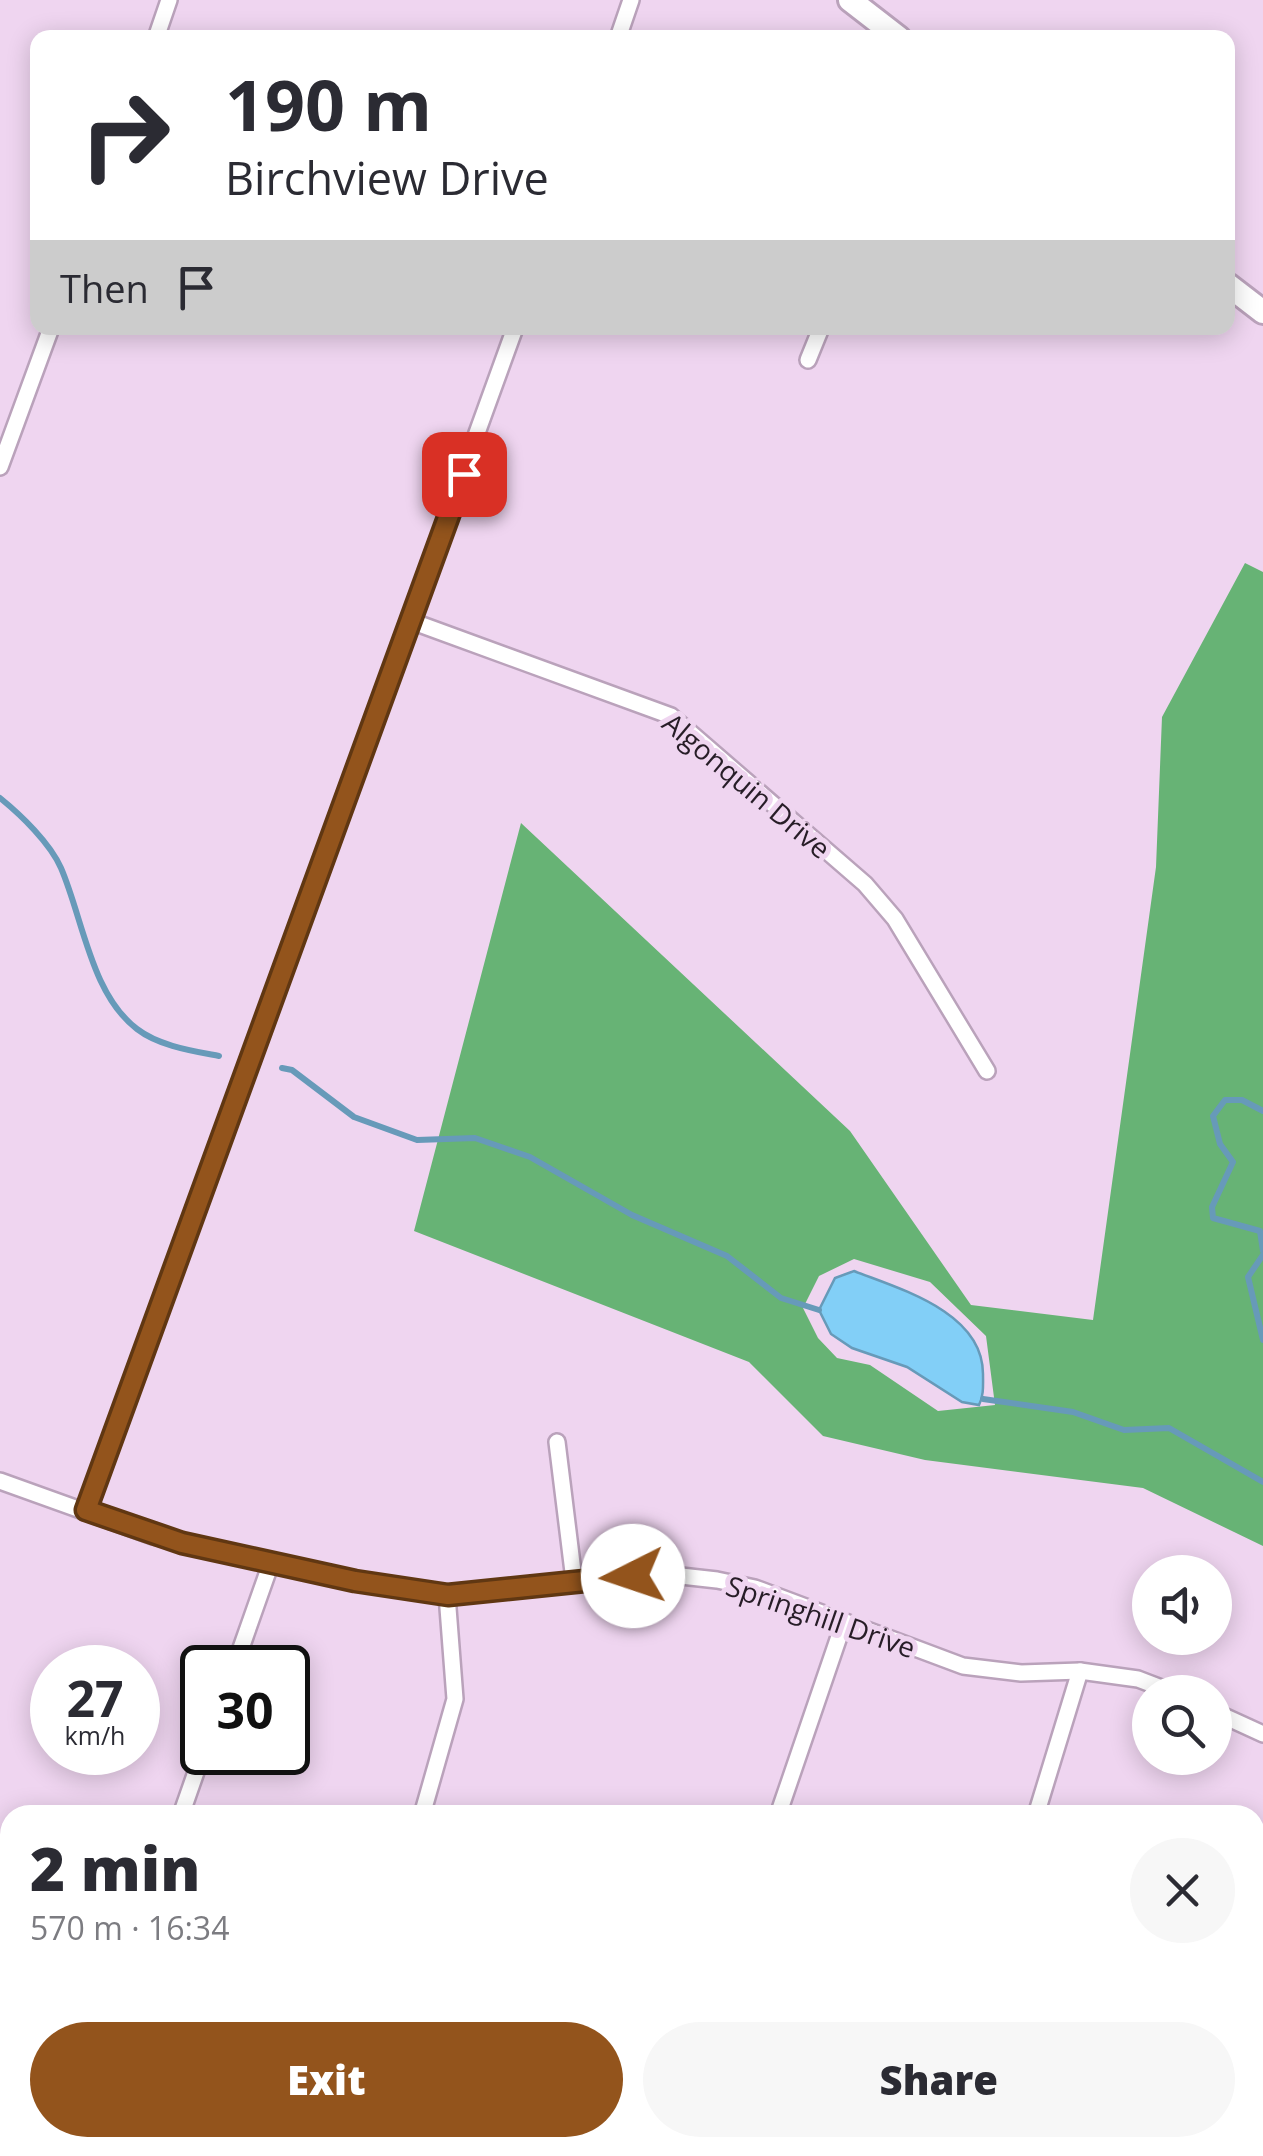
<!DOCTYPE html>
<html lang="en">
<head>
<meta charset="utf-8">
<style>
  :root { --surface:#fff; --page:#f7f7f7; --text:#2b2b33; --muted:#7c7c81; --accent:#93541c }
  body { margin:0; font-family:"Open Sans",sans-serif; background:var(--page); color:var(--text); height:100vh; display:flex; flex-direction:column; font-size:38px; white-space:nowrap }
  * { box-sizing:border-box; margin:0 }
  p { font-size:32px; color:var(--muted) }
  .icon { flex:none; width:55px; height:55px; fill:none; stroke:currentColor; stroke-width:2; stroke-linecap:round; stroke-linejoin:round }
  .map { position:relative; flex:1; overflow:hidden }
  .panel { position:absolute; left:0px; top:1805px; width:1265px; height:352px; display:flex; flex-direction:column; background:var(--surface); border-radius:30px 30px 0 0; box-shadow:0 5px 25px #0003 }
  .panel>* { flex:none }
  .banner { position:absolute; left:30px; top:30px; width:1205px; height:305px; border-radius:20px; box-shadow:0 5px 25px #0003; background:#fff; color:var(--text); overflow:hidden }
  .fabs { position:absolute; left:1132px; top:1555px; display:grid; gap:20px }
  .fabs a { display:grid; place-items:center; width:100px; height:100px; border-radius:50%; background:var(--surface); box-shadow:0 5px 25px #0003; font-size:50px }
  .speed { position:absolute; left:30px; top:1645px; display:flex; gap:20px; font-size:50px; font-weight:700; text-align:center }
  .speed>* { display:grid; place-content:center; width:130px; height:130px; border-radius:50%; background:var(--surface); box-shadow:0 5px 25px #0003; line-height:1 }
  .speed small { font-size:25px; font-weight:400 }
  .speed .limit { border:5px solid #111; border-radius:15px; background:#fff; color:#111 }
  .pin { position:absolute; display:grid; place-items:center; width:85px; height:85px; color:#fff; margin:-42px; border-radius:20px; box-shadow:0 5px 15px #0006 }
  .me { position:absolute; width:110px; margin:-55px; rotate:266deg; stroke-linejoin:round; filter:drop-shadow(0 0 8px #0008) }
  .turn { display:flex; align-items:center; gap:35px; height:210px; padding:0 30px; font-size:45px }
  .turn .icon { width:130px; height:130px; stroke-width:2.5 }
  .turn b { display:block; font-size:70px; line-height:85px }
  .then { display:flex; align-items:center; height:95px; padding:0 30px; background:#0003; gap:20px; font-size:38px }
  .round { display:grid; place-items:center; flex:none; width:105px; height:105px; border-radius:52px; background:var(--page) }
  .headline { display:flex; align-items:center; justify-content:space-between; height:170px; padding:0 30px }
  h1 { font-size:60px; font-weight:800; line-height:75px }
  .primary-button { display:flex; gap:20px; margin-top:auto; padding:20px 30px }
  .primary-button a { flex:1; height:115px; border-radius:60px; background:var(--accent); color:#fff; font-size:40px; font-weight:800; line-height:115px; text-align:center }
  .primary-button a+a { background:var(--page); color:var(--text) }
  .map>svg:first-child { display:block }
</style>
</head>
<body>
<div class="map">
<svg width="1263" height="2156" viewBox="0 0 1263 2156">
  <rect width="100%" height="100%" fill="#efd5f0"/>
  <!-- forest -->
  <g fill="#67b375" fill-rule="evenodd">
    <path d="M1245,563L1263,572V1546L1143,1488L925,1460L823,1436L749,1362L414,1231L521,823L850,1131L971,1305L1093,1320L1156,867L1162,717ZM854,1259L930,1282L986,1336L995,1405L938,1411L870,1365L837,1358L818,1338L803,1308L819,1276Z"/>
    <path d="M0,1935L10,1939V2108L0,2105Z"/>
    <path d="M140,2148H540L545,2156H159Z"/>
  </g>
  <!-- water -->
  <path fill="#82cff7" stroke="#679ab9" stroke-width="2.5" d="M854,1271C900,1289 983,1312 983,1374C983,1385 984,1395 979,1405L962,1402L907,1367L852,1348L831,1334L819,1310L835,1278Z"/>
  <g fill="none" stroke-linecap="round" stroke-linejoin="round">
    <!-- stream -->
    <g stroke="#679ab9" stroke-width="6">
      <path d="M0,798C21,815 50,843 61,868C83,919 91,994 137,1029C159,1046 193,1051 219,1056"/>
      <path d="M282,1068L292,1070L354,1117L417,1140L475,1138L530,1157L632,1215L727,1256L781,1298L819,1310"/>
      <path d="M1263,1111L1242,1100H1225L1213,1116L1220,1144L1233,1162L1212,1207L1213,1218L1260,1231L1263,1251"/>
      <path d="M1263,1255L1248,1277L1263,1340"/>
      <path d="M983,1399L1073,1412L1124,1430L1169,1428L1263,1482"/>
      <path d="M0,2006L10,2014"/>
      <path d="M322,2148L343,2156"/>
    </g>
    <defs>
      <g id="street">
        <path d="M156,38L169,0"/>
        <path d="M618,38L631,0"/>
        <path d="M808,360L821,328"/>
        <path d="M0,467L51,328"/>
        <path d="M411,621L671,716L865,884L895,919L987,1071"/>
        <path d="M557,1442L574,1580"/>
        <path d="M0,1481L153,1536L355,1581L447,1595L663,1574L717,1580L755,1588L963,1666L1021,1673L1080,1671L1138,1679L1172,1692"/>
        <path d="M87,1510L515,328"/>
        <path d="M234,1668L271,1563"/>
        <path d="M1215,1712L1263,1734"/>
        <path d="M181,1815L203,1752"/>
        <path d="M422,1815L455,1699L447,1595"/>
        <path d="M778,1815L844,1622"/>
        <path d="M1036,1815L1080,1671"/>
        <path d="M704,2148L726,2156"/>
        <path d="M1188,2148L1190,2156"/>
        <path d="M927,2156L930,2148"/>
      </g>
      <g id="secondary">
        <path d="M850,0L899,38"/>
        <path d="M1228,285L1263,312"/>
      </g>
    </defs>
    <!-- street casing -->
    <use href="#street" stroke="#baa2bb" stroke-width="20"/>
    <!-- secondary casing -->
    <use href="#secondary" stroke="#baa2bb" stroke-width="28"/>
    <!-- street -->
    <use href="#street" stroke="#fff" stroke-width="15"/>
    <!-- secondary -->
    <use href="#secondary" stroke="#fff" stroke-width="22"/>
  </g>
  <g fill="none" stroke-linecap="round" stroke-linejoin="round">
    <defs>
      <path id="route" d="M464,474L86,1510L182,1543L355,1581L448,1595L633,1576"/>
    </defs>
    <!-- route casing -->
    <use href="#route" stroke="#603712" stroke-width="25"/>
    <!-- route -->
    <use href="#route" stroke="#93541c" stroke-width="18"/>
  </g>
  <g text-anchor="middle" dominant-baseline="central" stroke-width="10" stroke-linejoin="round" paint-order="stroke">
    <!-- street labels -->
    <g font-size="28" fill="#271d27" stroke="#efd5f0">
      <text transform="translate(747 785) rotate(40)">Algonquin Drive</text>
      <text transform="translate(821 1616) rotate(19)">Springhill Drive</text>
    </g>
  </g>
</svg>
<div class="fabs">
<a><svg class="icon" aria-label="sound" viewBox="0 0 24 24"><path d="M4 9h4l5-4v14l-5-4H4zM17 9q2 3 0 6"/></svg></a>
<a><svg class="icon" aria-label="search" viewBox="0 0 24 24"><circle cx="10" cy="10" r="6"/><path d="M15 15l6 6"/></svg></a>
</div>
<div class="speed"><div>27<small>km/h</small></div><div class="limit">30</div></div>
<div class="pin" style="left:464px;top:474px;background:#d93025"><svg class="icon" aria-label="arrive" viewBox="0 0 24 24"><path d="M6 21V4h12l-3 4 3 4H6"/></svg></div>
<svg class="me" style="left:633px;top:1576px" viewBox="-20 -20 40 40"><circle r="19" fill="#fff"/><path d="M0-13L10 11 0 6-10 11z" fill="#93541c"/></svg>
<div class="banner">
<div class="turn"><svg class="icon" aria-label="right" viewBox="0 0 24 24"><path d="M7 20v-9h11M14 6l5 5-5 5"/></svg><div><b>190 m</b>Birchview Drive</div></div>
<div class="then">Then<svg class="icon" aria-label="arrive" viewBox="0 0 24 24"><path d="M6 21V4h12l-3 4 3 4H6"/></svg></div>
</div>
<section class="panel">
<div class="headline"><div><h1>2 min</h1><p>570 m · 16:34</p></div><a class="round"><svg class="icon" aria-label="close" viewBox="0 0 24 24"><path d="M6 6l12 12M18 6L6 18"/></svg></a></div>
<div class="primary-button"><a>Exit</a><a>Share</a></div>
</section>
</div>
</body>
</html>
